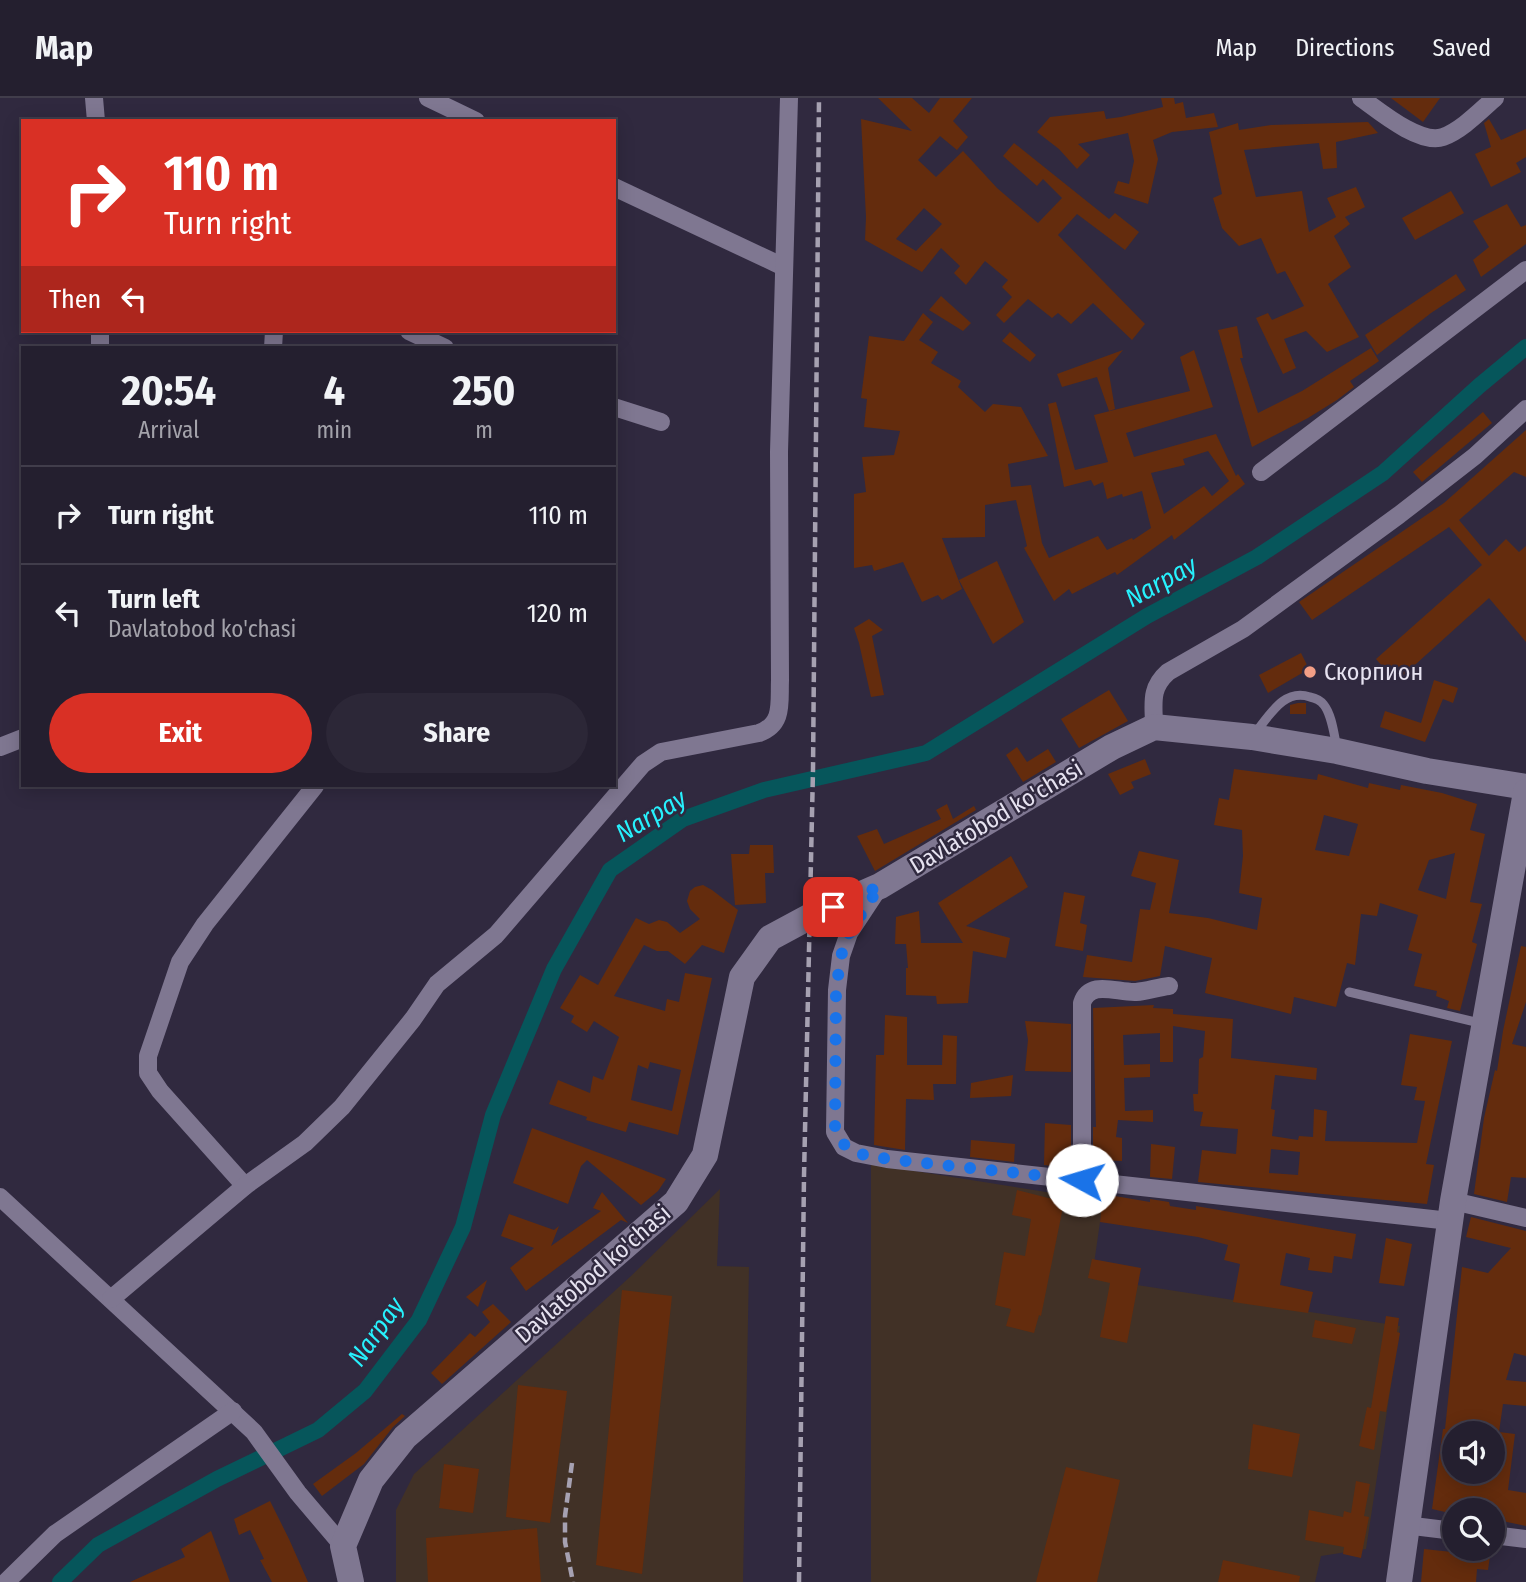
<!DOCTYPE html>
<html lang="en">
<head>
<meta charset="utf-8">
<style>
  :root { --surface:#241f2f; --page:#2c2737; --text:#f1f3f6; --muted:#a3a2aa; --line:#413d4b; --accent:#d93025 }
  body { margin:0; font-family:"Fira Sans Condensed",sans-serif; background:var(--page); color:var(--text); height:100vh; display:flex; flex-direction:column; font-size:26px; white-space:nowrap }
  * { box-sizing:border-box; margin:0 }
  p { font-size:23px; color:var(--muted) }
  .icon { flex:none; width:38px; height:38px; fill:none; stroke:currentColor; stroke-width:2; stroke-linecap:round; stroke-linejoin:round }
  .map { position:relative; flex:1; overflow:hidden }
  .details { position:absolute; left:21px; top:248px; width:595px; height:441px; display:flex; flex-direction:column; background:var(--surface); border-radius:0px; box-shadow:0 4px 18px #0003,0 0 0 2px var(--line) }
  .details>* { flex:none }
  .banner { position:absolute; left:21px; top:21px; width:595px; height:214px; border-radius:0px; box-shadow:0 4px 18px #0003,0 0 0 2px var(--line); background:#d93025; color:#fff; overflow:hidden }
  .buttons { position:absolute; left:1442px; top:1323px; display:grid; gap:14px }
  .buttons a { display:grid; place-items:center; width:63px; height:63px; border-radius:50%; background:var(--surface); box-shadow:0 4px 18px #0003,0 0 0 2px var(--line); font-size:35px }
  .pin { position:absolute; display:grid; place-items:center; width:60px; height:60px; color:#fff; margin:-30px; border-radius:14px; box-shadow:0 4px 10px #0006 }
  .me { position:absolute; width:77px; margin:-38px; rotate:276deg; stroke-linejoin:round; filter:drop-shadow(0 0 5px #0008) }
  .turn { display:flex; align-items:center; gap:24px; height:147px; padding:0 28px; font-size:32px }
  .turn .icon { width:91px; height:91px; stroke-width:2.5 }
  .turn b { display:block; font-size:49px; line-height:60px }
  .then { display:flex; align-items:center; height:66px; padding:0 28px; background:#0003; gap:14px; font-size:26px }
  .eta { display:flex; justify-content:space-evenly; align-items:center; height:119px; text-align:center }
  .eta b { font-size:42px; font-weight:700; line-height:49px }
  .button { display:flex; gap:14px; margin-top:auto; padding:14px 28px }
  .button a { flex:1; height:80px; border-radius:42px; background:var(--accent); color:#fff; font-size:28px; font-weight:700; line-height:80px; text-align:center }
  .button a+a { background:var(--page); color:var(--text) }
  ul { padding:0; list-style:none }
  li { display:flex; align-items:center; gap:21px; height:98px; padding:0 28px; border-top:2px solid var(--line) }
  li div { flex:1 }
  li b { display:block; font-size:26px }
  li em { font-style:normal }
  header { display:flex; align-items:center; gap:42px; box-sizing:border-box; height:98px; padding:0 35px; background:var(--surface); border-bottom:2px solid var(--line) }
  header strong { font-size:33px }
  nav { display:flex; gap:38px; margin-inline-start:auto; font-size:24px }
  .map>svg:first-child { display:block }
</style>
</head>
<body>
<header>
<strong>Map</strong>
<nav><a>Map</a><a>Directions</a><a>Saved</a></nav>
</header>
<div class="map">
<svg width="1526" height="1484" viewBox="0 0 1526 1484">
  <rect width="100%" height="100%" fill="#30293f"/>
  <!-- industrial -->
  <g fill="#413126">
    <path d="M871,1066L1103,1103L1092,1180L1400,1228L1366,1451L1321,1458L1315,1484H871Z"/>
    <path d="M720,1091L717,1168L749,1169L743,1484H396V1412L414,1376L631,1178Z"/>
  </g>
  <g fill="none" stroke-linecap="round" stroke-linejoin="round">
    <!-- canal -->
    <path stroke="#06565b" stroke-width="16" d="M60,1484L98,1447L217,1381L318,1332L365,1293L419,1222L463,1129L493,1017L554,871L610,772L683,721L764,692L926,655L1147,518L1257,459L1383,375L1479,288L1526,249"/>
  </g>
  <!-- building -->
  <g fill="#642c0d" fill-rule="evenodd">
    <path d="M878,0H912L929,15L940,0H972L953,23L968,39L957,52L940,38L918,62L936,79L963,53L997,90L1038,125L1062,100L1043,81L1037,88L1003,58L1014,45L1109,121L1115,115L1139,134L1125,152L1077,116L1058,137L1145,226L1132,242L1093,205L1071,226L1058,215L1052,220L1028,201L1004,225L996,217L1012,199L1002,189L1008,182L985,163L966,187L954,175L960,168L941,150L922,174L865,142L866,119L861,21L912,33ZM924,110L942,126L916,153L896,141Z"/>
    <path d="M1161,0H1174L1175,6L1183,4L1186,20L1214,15L1218,29L1172,34L1153,42L1158,61L1148,106L1114,95L1118,83L1129,86L1134,63L1128,35L1078,46L1090,57L1077,71L1059,51L1037,34L1050,19L1104,13L1106,21L1121,19L1163,9Z"/>
    <path d="M1391,0H1440L1423,24Z"/>
    <path d="M1489,21L1501,42L1526,31V59L1516,65L1521,74L1491,89L1475,56L1491,49L1484,25Z"/>
    <path d="M1368,24L1378,35L1336,44L1337,70L1323,71L1319,45L1244,52L1256,99L1302,93L1309,134L1336,119L1327,100L1356,89L1365,109L1345,119L1350,126L1334,138L1351,169L1328,186L1359,239L1327,254L1306,233L1284,241L1296,270L1283,276L1256,220L1268,215L1272,222L1304,208L1285,173L1277,176L1261,140L1239,148L1222,130L1213,100L1222,96L1209,34L1238,25L1239,32L1271,27Z"/>
    <path d="M1451,93L1464,115L1415,142L1402,120Z"/>
    <path d="M1507,106L1521,129L1526,127V146L1481,179L1473,162L1489,149L1473,123Z"/>
    <path d="M1456,176L1466,192L1431,215L1377,257L1365,237Z"/>
    <path d="M941,198L971,225L963,233L929,212Z"/>
    <path d="M923,215L933,224L919,242L938,254L931,265L961,283L958,289L985,314L993,306L1021,309L1048,358L1008,366L1011,389L1031,387L1042,445L1049,460L1098,438L1107,452L1132,440L1133,442L1151,430L1142,393L1123,399L1122,396L1107,401L1103,384L1094,388L1091,382L1064,389L1048,306L1056,304L1075,372L1108,364L1094,317L1190,293L1180,259L1194,252L1213,309L1126,335L1134,359L1216,336L1236,378L1238,376L1245,386L1174,442L1172,437L1117,477L1115,474L1072,496L1069,491L1054,503L1024,450L1027,448L1016,402L985,407V439L942,440L962,491L942,502L938,497L922,504L903,464L874,473L872,467L854,470V396L866,394L862,359L894,357L900,333L864,329L867,301L861,300L869,238L904,243ZM1208,353L1229,383L1212,398L1204,388L1164,416L1151,375L1185,367L1183,361Z"/>
    <path d="M1237,228L1243,260H1240L1258,315L1302,293L1371,250L1379,263L1350,283L1354,289L1337,302L1308,320L1252,349L1218,232Z"/>
    <path d="M1010,234L1036,257L1030,264L1002,243Z"/>
    <path d="M1123,252L1108,270L1115,311L1109,313L1097,279L1062,289L1057,276Z"/>
    <path d="M1483,314L1492,325L1422,384L1413,374Z"/>
    <path d="M1526,332V379L1514,374L1459,422L1489,458L1506,441L1519,454L1526,448V544L1489,500L1396,584L1376,561L1482,467L1449,429L1312,522L1299,504L1444,405Z"/>
    <path d="M997,463L1024,524L993,546L959,482Z"/>
    <path d="M869,521L883,532L872,538L884,597L871,599L859,545L854,530Z"/>
    <path d="M1301,555L1309,571L1268,595L1259,577Z"/>
    <path d="M1434,582L1458,590L1453,605L1443,601L1425,644L1380,629L1385,613L1421,625Z"/>
    <path d="M1109,592L1128,623L1079,650L1061,621Z"/>
    <path d="M1298,605H1306V616H1290V607Z"/>
    <path d="M1017,649L1027,664L1048,651L1056,664L1023,684L1006,657Z"/>
    <path d="M1145,661L1151,676L1131,684L1134,690L1120,697L1108,676Z"/>
    <path d="M1234,671L1317,682L1318,676L1368,690L1369,685L1400,692L1401,687L1442,695L1477,706L1470,732L1485,736L1470,804L1482,806L1472,844L1477,846L1460,913L1447,910L1449,903L1436,898L1437,893L1414,888L1422,856L1408,852L1418,817L1380,805L1377,818L1361,816L1355,867L1347,865L1336,909L1294,899L1291,916L1205,895L1212,860L1165,848L1160,878L1135,883L1083,879L1087,857L1132,864L1140,811L1150,812L1156,785L1131,778L1139,753L1179,762L1169,815L1208,820L1257,832L1262,800L1239,795L1243,758L1242,732L1214,727L1219,700L1229,702ZM1324,717L1358,726L1349,758L1315,752ZM1455,755L1446,801L1418,792L1429,762Z"/>
    <path d="M947,706L953,721L974,708L976,712L875,773L857,738L877,731L884,746L941,721L936,712Z"/>
    <path d="M750,747H773L774,775H765L766,805L735,807L731,756H749Z"/>
    <path d="M1011,758L1028,789L966,828L1010,840L1006,860L973,853L968,905L937,906L936,898L906,897V870H908L906,846H895L896,819L919,813L921,845H963L938,805Z"/>
    <path d="M703,787L712,792L738,812L724,855L702,847L685,866L668,853H657L644,847L614,898L665,913L667,901L679,904L685,875L712,880L678,1037L629,1024L626,1034L586,1022L587,1019L549,1006L558,982L590,995L593,978L603,982L619,939L594,923L587,934L571,924L574,918L560,910L580,877L598,887L636,820L649,826L659,822L667,824L680,835L700,821L690,811L687,803L690,793L695,789ZM650,964L681,972L672,1013L631,1002L638,967L648,971Z"/>
    <path d="M1064,794L1085,798L1080,825L1087,827L1083,853L1055,848Z"/>
    <path d="M1521,848L1526,849V904L1512,946L1526,949V1080L1511,1079L1507,1104L1474,1096L1484,1020L1495,972L1497,973L1503,933Z"/>
    <path d="M1154,907L1153,910L1173,911V916L1233,921L1231,960L1317,970L1316,982L1275,977L1271,1011L1275,1012L1272,1038L1298,1042L1299,1038L1313,1039L1314,1011L1327,1013L1325,1043L1417,1045L1425,1003L1414,1002L1417,989L1401,987L1410,936L1452,943L1426,1066L1434,1067L1427,1106L1198,1084L1202,1052L1236,1056L1238,1031L1200,1028L1203,1014L1194,1013L1193,996H1198L1199,961L1203,959L1205,933L1173,928V964H1160V935L1123,937L1124,967L1150,966V979L1124,980L1125,1013L1153,1012V1024L1118,1022L1116,1039L1122,1040V1063L1093,1062V1029H1096L1093,910ZM1271,1051L1300,1054L1298,1077L1269,1075Z"/>
    <path d="M885,917L907,919V967H942L943,937L957,938L956,986H933L934,1002L906,1001L905,1052L874,1047L876,957H884Z"/>
    <path d="M1025,923L1071,926V974L1025,973L1028,942Z"/>
    <path d="M1013,977L1011,998L970,1000L971,985Z"/>
    <path d="M1045,1025L1071,1027V1070L1044,1067Z"/>
    <path d="M532,1030L618,1062L666,1081L658,1093L641,1107L587,1062L581,1068L568,1106L513,1085Z"/>
    <path d="M971,1042L1015,1046L1014,1064L970,1059Z"/>
    <path d="M1151,1046L1175,1049L1172,1081L1150,1079Z"/>
    <path d="M1017,1092L1064,1104L1041,1218L1039,1217L1034,1235L1006,1228L1011,1211L995,1207L1004,1154L1025,1158L1031,1121L1012,1117Z"/>
    <path d="M602,1094L628,1125L621,1122L526,1193L510,1170L534,1150L501,1138L509,1116L554,1132L559,1128L551,1148L601,1113L593,1110Z"/>
    <path d="M1103,1096L1150,1104V1101L1169,1104L1170,1108L1196,1112V1108L1356,1136L1352,1161L1334,1158L1332,1175L1308,1172L1310,1160L1286,1155L1280,1187L1313,1194L1308,1215L1233,1204L1240,1166L1224,1162L1228,1147L1198,1139L1100,1124Z"/>
    <path d="M1471,1119L1526,1133V1258L1514,1255L1506,1282L1526,1284V1308L1503,1306L1499,1334L1515,1336L1508,1392L1526,1395V1428L1493,1421V1412H1454V1416L1432,1411L1443,1331H1445L1462,1169L1488,1175L1511,1150L1466,1139ZM1454,1335H1493V1374H1454Z"/>
    <path d="M1386,1140L1412,1146L1404,1188L1379,1185Z"/>
    <path d="M1092,1161L1141,1170L1127,1245L1100,1239L1110,1185L1088,1180Z"/>
    <path d="M487,1182L478,1209L466,1199Z"/>
    <path d="M622,1192L672,1198L642,1476L596,1467Z"/>
    <path d="M493,1206L511,1224L442,1286L431,1275L470,1235L475,1239L490,1224L482,1214Z"/>
    <path d="M1386,1218L1399,1220L1397,1234L1400,1235L1386,1314L1380,1313L1374,1352L1359,1348L1367,1309L1371,1310Z"/>
    <path d="M1315,1222L1356,1230L1352,1246L1312,1239Z"/>
    <path d="M518,1287L567,1293L550,1425L506,1419Z"/>
    <path d="M402,1316L405,1318L393,1329L364,1366L322,1398L313,1386L356,1355Z"/>
    <path d="M1253,1326L1300,1336L1292,1379L1248,1371Z"/>
    <path d="M444,1366L479,1371L473,1415L439,1410Z"/>
    <path d="M1066,1369L1120,1382L1097,1484H1036Z"/>
    <path d="M1356,1383L1370,1386L1364,1418L1369,1419L1361,1460L1343,1456L1344,1449L1305,1442L1309,1412L1343,1419L1344,1413L1351,1415Z"/>
    <path d="M270,1403L289,1441L308,1484H272L260,1462L264,1461L250,1432L239,1437L234,1421Z"/>
    <path d="M537,1430L541,1484H428L426,1440Z"/>
    <path d="M211,1433L230,1484H130L185,1459L181,1451Z"/>
    <path d="M1424,1451L1490,1458L1488,1472L1477,1471L1476,1484H1421Z"/>
    <path d="M1223,1462L1300,1478L1299,1484H1218Z"/>
  </g>
  <g fill="none" stroke-linecap="round" stroke-linejoin="round">
    <!-- lane -->
    <g stroke="#7f7791" stroke-width="9">
      <path d="M1255,635C1270,617 1284,590 1310,599C1315,600 1321,603 1324,607C1332,617 1334,637 1337,650"/>
      <path d="M1349,894L1484,926"/>
    </g>
    <!-- street -->
    <g stroke="#7f7791" stroke-width="18">
      <path d="M94,0L96,23"/>
      <path d="M428,0L476,23"/>
      <path d="M1361,0C1379,13 1420,47 1443,39C1462,32 1480,13 1495,0"/>
      <path d="M614,89L784,169"/>
      <path d="M409,233L445,250"/>
      <path d="M100,250V233"/>
      <path d="M273,250L274,233"/>
      <path d="M614,309L661,324"/>
      <path d="M1261,374L1526,172"/>
      <path d="M1154,629C1154,606 1149,591 1168,574L1243,531L1399,417L1475,358L1526,311"/>
      <path d="M0,649L23,640"/>
      <path d="M880,788L849,835L841,858L837,892L835,1034L844,1049L856,1055L887,1061L1450,1123"/>
      <path d="M1082,1082V905C1090,881 1117,895 1136,894C1147,893 1159,889 1169,888"/>
      <path d="M245,1088L160,993L148,975V958L180,864L205,826L315,688"/>
      <path d="M0,1099L254,1334L298,1395L343,1448"/>
      <path d="M1453,1103L1526,1120"/>
      <path d="M111,1201L245,1088L305,1045L342,1009L413,921L437,886L496,837L643,666L661,654L759,635C784,626 779,605 780,582L779,354L789,0"/>
      <path d="M1405,1427L1454,1433"/>
      <path d="M1493,1437L1526,1441"/>
      <path d="M6,1484L55,1436L233,1313"/>
    </g>
    <!-- secondary -->
    <g stroke="#7f7791" stroke-width="26">
      <path d="M351,1484L343,1448L371,1382L405,1339L676,1104L705,1057L742,879L770,840L809,819L880,788L1112,649L1154,629L1252,639L1337,653L1427,673L1526,689"/>
      <path d="M1399,1484L1453,1103L1526,694"/>
    </g>
    <!-- rail -->
    <g stroke="#a6a1b1" stroke-width="4.5" stroke-dasharray="10 5" stroke-linecap="butt">
      <path d="M572,1365L565,1418V1444L573,1484"/>
      <path d="M799,1484L804,1078L813,672L819,0"/>
    </g>
  </g>
  <g fill="none" stroke-linecap="round" stroke-linejoin="round">
    <!-- route -->
    <path stroke="#1a73e8" stroke-width="12" stroke-dasharray="0 21.6" d="M833,809L880,788L849,835L841,858L836,892L835,1034C850,1059 860,1055 887,1061L1082,1082"/>
  </g>
  <!-- markers -->
  <circle fill="#f39f86" stroke="#30293f" stroke-width="2.5" cx="1310" cy="574" r="7"/>
  <g text-anchor="middle" dominant-baseline="central" stroke-width="5" stroke-linejoin="round" paint-order="stroke">
    <!-- poi labels -->
    <g font-size="24" fill="#e6e2f0" stroke="#30293f" text-anchor="start">
      <text x="1324" y="574">Скорпион</text>
    </g>
    <!-- street labels -->
    <g font-size="24" fill="#e6e2f0" stroke="#30293f">
      <text transform="translate(996 719) rotate(-31)">Davlatobod ko'chasi</text>
      <text transform="translate(593 1176) rotate(-41)">Davlatobod ko'chasi</text>
    </g>
    <!-- water labels -->
    <g font-size="26" font-style="italic" fill="#27f1fd" stroke="#30293f">
      <text transform="translate(1161 484) rotate(-29)">Narpay</text>
      <text transform="translate(651 718) rotate(-31)">Narpay</text>
      <text transform="translate(376 1234) rotate(-55)">Narpay</text>
    </g>
  </g>
</svg>
<div class="buttons">
<a><svg class="icon" aria-label="sound" viewBox="0 0 24 24"><path d="M4 9h4l5-4v14l-5-4H4zM17 9q2 3 0 6"/></svg></a>
<a><svg class="icon" aria-label="search" viewBox="0 0 24 24"><circle cx="10" cy="10" r="6"/><path d="M15 15l6 6"/></svg></a>
</div>
<div class="pin" style="left:833px;top:809px;background:#d93025"><svg class="icon" aria-label="arrive" viewBox="0 0 24 24"><path d="M6 21V4h12l-3 4 3 4H6"/></svg></div>
<svg class="me" style="left:1082px;top:1082px" viewBox="-20 -20 40 40"><circle r="19" fill="#fff"/><path d="M0-13L10 11 0 6-10 11z" fill="#1a73e8"/></svg>
<div class="banner">
<div class="turn"><svg class="icon" aria-label="right" viewBox="0 0 24 24"><path d="M7 20v-9h11M14 6l5 5-5 5"/></svg><div><b>110 m</b>Turn right</div></div>
<div class="then">Then<svg class="icon" aria-label="left" viewBox="0 0 24 24"><path d="M17 20v-9H6M10 6l-5 5 5 5"/></svg></div>
</div>
<section class="details">
<div class="eta">
<div><b>20:54</b><p>Arrival</p></div>
<div><b>4</b><p>min</p></div>
<div><b>250</b><p>m</p></div>
</div>
<ul>
<li><svg class="icon" aria-label="right" viewBox="0 0 24 24"><path d="M7 20v-9h11M14 6l5 5-5 5"/></svg><div><b>Turn right</b></div><em>110 m</em></li>
<li><svg class="icon" aria-label="left" viewBox="0 0 24 24"><path d="M17 20v-9H6M10 6l-5 5 5 5"/></svg><div><b>Turn left</b><p>Davlatobod ko'chasi</p></div><em>120 m</em></li>
</ul>
<div class="button"><a>Exit</a><a>Share</a></div>
</section>
</div>
</body>
</html>
